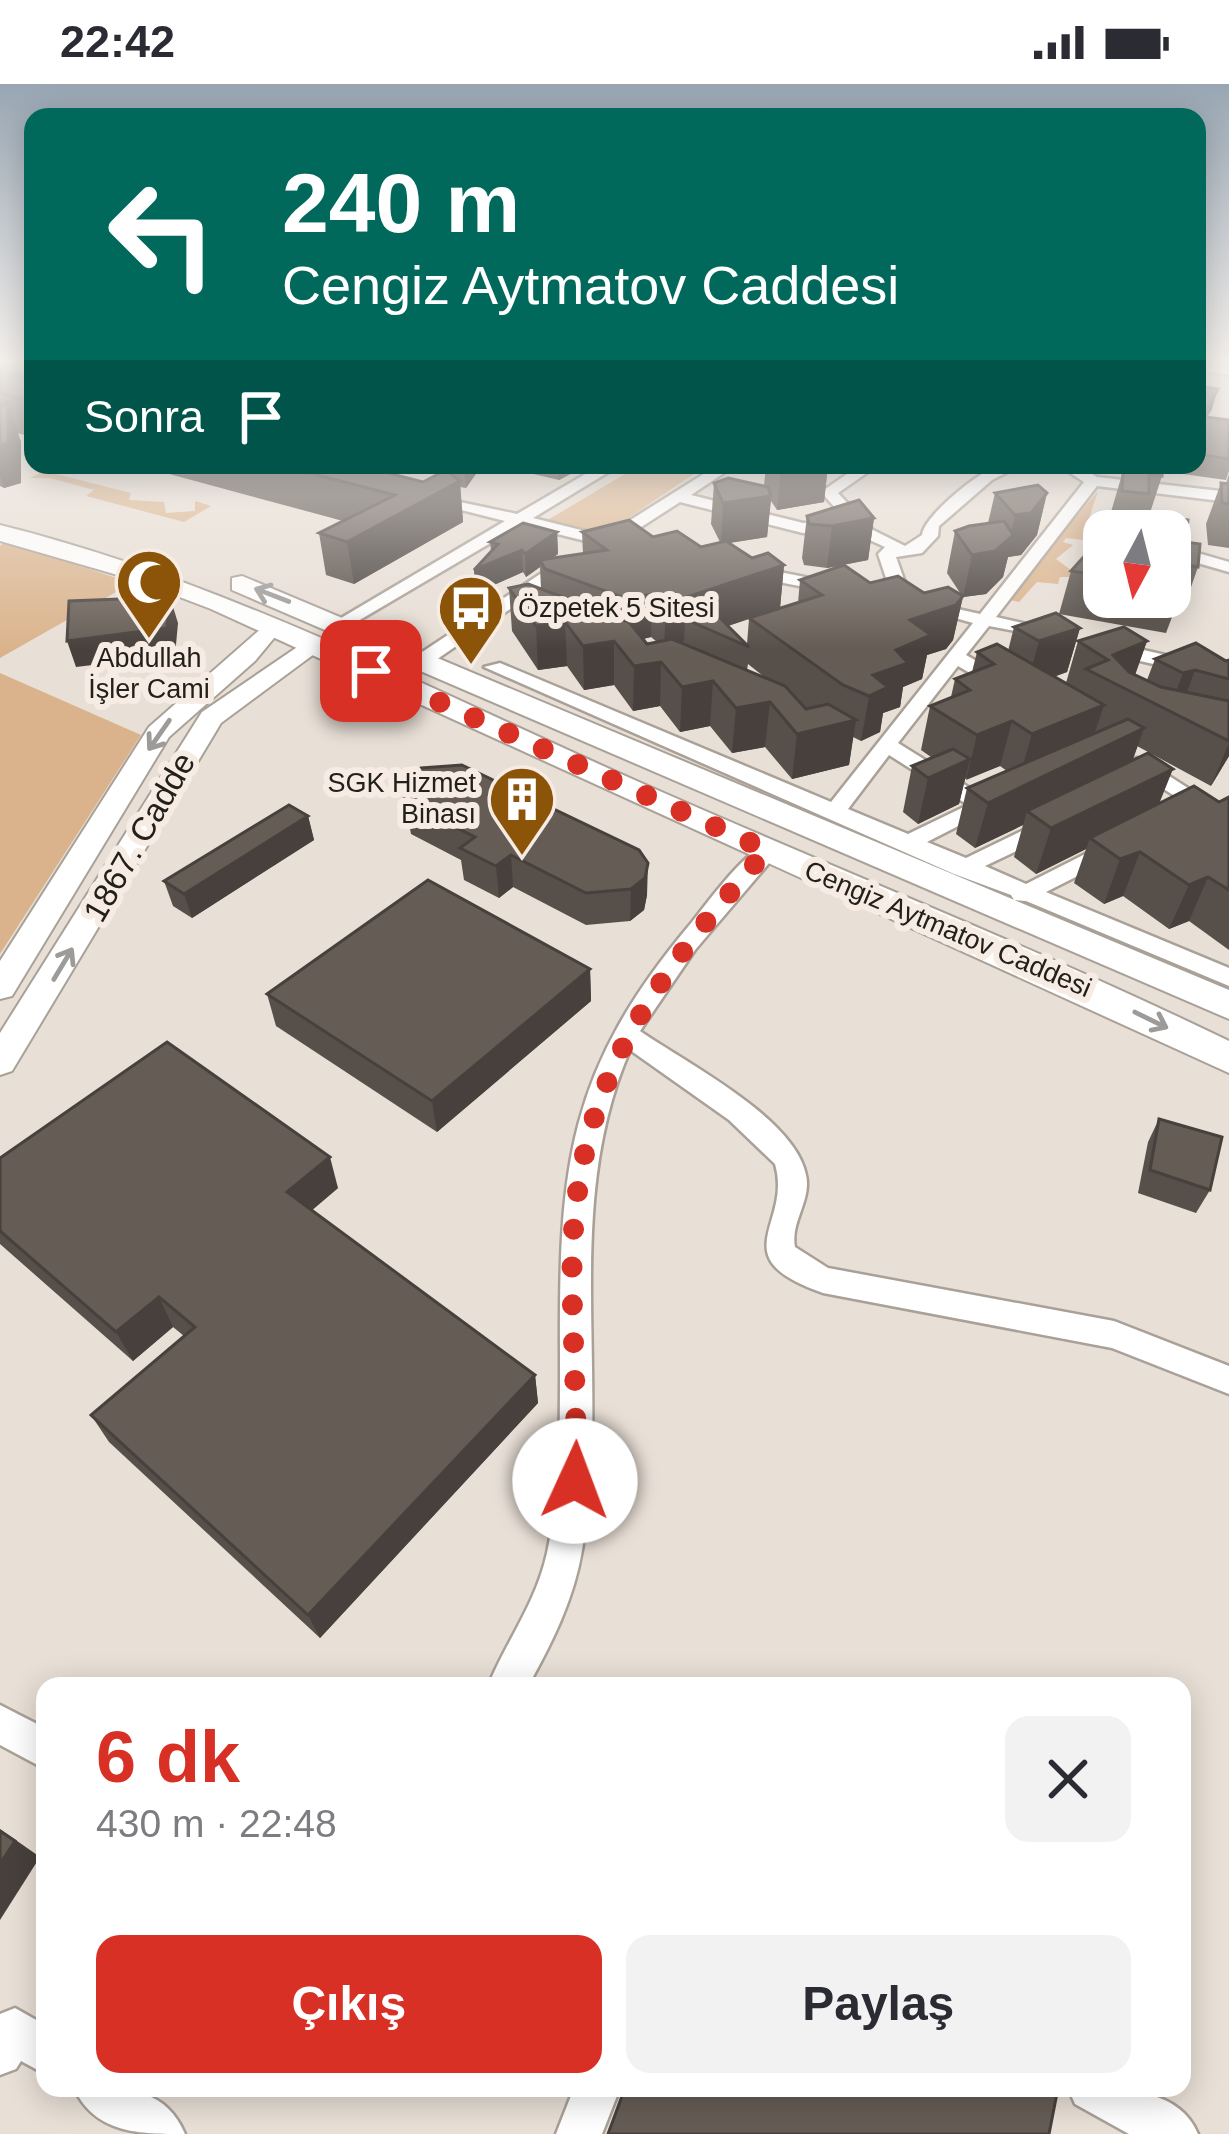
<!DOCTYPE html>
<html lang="tr">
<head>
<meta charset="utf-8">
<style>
  :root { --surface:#fff; --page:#f2f2f3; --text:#2b2b33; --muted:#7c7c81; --accent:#d93025 }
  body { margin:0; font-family:Arial,sans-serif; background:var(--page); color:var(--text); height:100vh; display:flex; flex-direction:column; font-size:45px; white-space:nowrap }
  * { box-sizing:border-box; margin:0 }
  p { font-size:39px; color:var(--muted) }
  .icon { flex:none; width:66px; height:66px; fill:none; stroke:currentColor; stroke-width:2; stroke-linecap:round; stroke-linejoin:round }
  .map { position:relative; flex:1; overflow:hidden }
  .drawer { position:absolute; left:36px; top:1593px; width:1155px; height:420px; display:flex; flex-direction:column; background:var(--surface); border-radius:24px; box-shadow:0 6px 30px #0003 }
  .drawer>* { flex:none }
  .hud { position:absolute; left:24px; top:24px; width:1182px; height:366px; border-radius:24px; box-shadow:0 6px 30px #0003; background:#00695c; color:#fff; overflow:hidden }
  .needle { width:78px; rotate:187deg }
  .fabs { position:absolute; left:1083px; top:426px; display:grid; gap:24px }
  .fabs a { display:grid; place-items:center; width:108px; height:108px; border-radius:24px; background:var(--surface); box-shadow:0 6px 30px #0003; font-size:60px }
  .pin { position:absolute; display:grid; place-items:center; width:102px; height:102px; color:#fff; margin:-51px; border-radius:24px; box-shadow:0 6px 18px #0006 }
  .me { position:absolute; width:132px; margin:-66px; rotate:2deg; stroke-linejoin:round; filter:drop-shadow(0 0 9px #0008) }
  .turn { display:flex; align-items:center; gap:42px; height:252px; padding:0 60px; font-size:54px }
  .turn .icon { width:156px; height:156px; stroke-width:2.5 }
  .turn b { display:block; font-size:84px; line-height:102px }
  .then { display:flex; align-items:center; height:114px; padding:0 60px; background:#0003; gap:24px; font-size:45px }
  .round { display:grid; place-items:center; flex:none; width:126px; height:126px; border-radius:24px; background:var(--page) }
  .headline { display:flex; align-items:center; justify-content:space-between; height:204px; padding:0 60px }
  h1 { font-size:72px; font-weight:600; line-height:90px; color:var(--accent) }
  .action { display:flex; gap:24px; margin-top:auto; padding:24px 60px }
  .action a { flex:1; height:138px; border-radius:24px; background:var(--accent); color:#fff; font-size:48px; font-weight:600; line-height:138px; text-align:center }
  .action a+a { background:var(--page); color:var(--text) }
  .status { display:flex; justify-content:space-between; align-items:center; height:84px; padding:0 60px; background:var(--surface); direction:ltr }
  .status svg { height:33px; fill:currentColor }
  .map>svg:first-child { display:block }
</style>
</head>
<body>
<div class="status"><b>22:42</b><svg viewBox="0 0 49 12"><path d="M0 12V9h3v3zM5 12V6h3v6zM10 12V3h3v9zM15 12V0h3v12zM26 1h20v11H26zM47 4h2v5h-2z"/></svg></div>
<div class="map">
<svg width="1229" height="2050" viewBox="0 0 1229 2050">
  <rect width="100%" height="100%" fill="#e8dfd6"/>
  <!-- green -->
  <g fill="#dab38c">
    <path d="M640,381H707L605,450L546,437Z"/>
    <path d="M44,387L131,409L129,416L164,418L166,429L195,427V417L211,422L184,438L86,412L94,406L50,394H30Z"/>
    <path d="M1098,407L1085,447L1104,452V460L1092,458L1090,464L1083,462V456L1066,454L1063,458L1073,461L1056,475L1071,486L1070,493H1060L1058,500L1037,498L1019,518L1005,515Z"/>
    <path d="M5,458L132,499L0,574V462Z"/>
    <path d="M0,589L141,651L0,870Z"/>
  </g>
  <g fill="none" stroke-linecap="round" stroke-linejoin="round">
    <defs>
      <path id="lane" d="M364,396L391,381"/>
      <g id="street">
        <path d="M1197,279L1229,283V291L1197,286Z"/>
        <path d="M601,381H620L533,434L605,452L718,381H736L691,411L803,439L847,437L821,408L860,381H878L838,409L873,446L905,462L922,451C924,432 981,385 1001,381C1007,380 1014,381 1021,381L992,396L939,442L938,452L922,469L896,473L912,518L903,523L894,518L878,470L885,463L861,452L847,437V443L803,449L680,418L621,456L626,460L618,465L521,441L346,544L331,540L505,437L422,416V410L517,430Z"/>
        <path d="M1058,381H1077L1097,393L1229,408V418L1097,402L996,533L1058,547V555L989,542L966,571L1008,595V603H994L958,582L898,659L986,714L996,711L1007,717L927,758L966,774L1042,737H1058V747L985,782L1026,800L1101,762H1117V772L1046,808L1229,884V902L1026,817L1014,816L1011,811L954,790L484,583L500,579L831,718L973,539L917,523L926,518L980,530L1084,398ZM889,671L968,721L908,750L848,725Z"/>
        <path d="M1170,461L1229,478V488L1170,471Z"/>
        <path d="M563,475L577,479L430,580H416V572Z"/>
        <path d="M749,482L835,499L844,504L835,509L743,491V483Z"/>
        <path d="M1107,558L1229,585V597L1100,568V560Z"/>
        <path d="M1137,674L1144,676L1213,720L1200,730H1184L1181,725L1186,719L1130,684L1127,680Z"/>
        <path d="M767,760L775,762V772L695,866L640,947C686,979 795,1034 806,1091C812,1116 790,1138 795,1163L828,1184L1114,1237L1229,1282V1310L1112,1264L823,1209C720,1173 793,1141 775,1080L729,1036L630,966C560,1126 612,1299 582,1466C574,1515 552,1559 528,1602H488C507,1556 536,1519 547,1469C561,1404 560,1336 560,1269C559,1082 567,986 692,838C708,818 745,767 767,760Z"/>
        <path d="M0,1621L45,1644V1685L0,1661Z"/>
        <path d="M15,1924L45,1941V1990L21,1977L16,1985L0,1991V1930Z"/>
        <path d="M74,2004C119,2004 164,2000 185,2050C140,2050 95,2050 74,2004Z"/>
        <path d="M574,2004H620L602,2050H556Z"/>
        <path d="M1068,2004C1113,2004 1178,2001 1198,2050H1129L1075,2020Z"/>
      </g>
      <g id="secondary">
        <path d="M272,535L284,542L255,577L169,653L12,912L0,915V877L149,643Z"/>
        <path d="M312,553L321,555V565L221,639L12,987L0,991V949L202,628Z"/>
      </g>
      <g id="primary">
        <path d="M0,441C225,497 428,605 639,698C835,785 1035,863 1229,957V989L211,525L135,496L0,457Z"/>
        <path d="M242,492L1229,906V935L232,506V494Z"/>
      </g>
    </defs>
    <!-- lane casing -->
    <use href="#lane" stroke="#a9a097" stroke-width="10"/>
    <!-- street casing -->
    <use href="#street" stroke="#a9a097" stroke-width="5"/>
    <!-- secondary casing -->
    <use href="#secondary" stroke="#a9a097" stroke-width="4"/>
    <!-- primary casing -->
    <use href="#primary" stroke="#a9a097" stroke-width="4"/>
    <!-- lane -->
    <use href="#lane" stroke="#fff" stroke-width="8"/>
    <!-- street -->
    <use href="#street" fill="#fff" fill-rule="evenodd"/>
    <!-- secondary -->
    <use href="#secondary" fill="#fff" fill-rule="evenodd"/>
    <!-- primary -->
    <use href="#primary" fill="#fff" fill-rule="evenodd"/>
  </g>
  <!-- wall -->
  <g fill="#574f49" fill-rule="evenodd">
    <path d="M0,279H33V353L17,349L21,358V399L4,404L0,402Z"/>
    <path d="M1197,302L1212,325L1207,333L1229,336V387L1226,396L1183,390L1185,381H1197Z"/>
    <path d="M136,381H357L423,398L441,389L440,381H482L466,404L460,403L463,438L354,500L326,491L319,449L343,437Z"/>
    <path d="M525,381H587L559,396L525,388Z"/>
    <path d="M766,381H828L824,418L777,426L771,417L767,453L730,459L752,474L784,481L780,524L798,519L800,496L870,499L924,509L962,512L947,489L955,447L988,439L995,409H1047L1037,451L1021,471L1008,473L1003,493L986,510L963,513L953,556L946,565L927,571L922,595L903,603L900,623L883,629L880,648L861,657L853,653L849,681L792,695L765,663L732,669L710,642L680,648L660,622L633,627L614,601L584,606L567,582L538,586L512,547L509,504L541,505L540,483L526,493L523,488L476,509L474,486L491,467L490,458L557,448L558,470L552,474L583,470L582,448L653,453L701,463L720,458L711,440L714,399L764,402ZM749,535L747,560L728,542ZM651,553L657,558L647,560L643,555ZM748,580L767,595L747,586Z"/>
    <path d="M1133,381H1162V392L1149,432H1142L1138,447H1110L1111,428L1123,387L1131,388Z"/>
    <path d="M1229,390V464L1208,461L1206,440L1221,399H1226Z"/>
    <path d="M807,432L874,434L868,476L827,484L804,481L802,474Z"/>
    <path d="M1160,432L1185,458L1198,483L1183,526L1175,525L1166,549L1059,530L1071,487L1104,470V513H1170V447H1155Z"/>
    <path d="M1014,543L1080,544L1067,588L1054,593L1066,599L1078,557H1147L1135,591L1147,596L1155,575L1229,576V672L1211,702L1137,662L1132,676L1159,720L1219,718L1229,713V866L1189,837L1169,845L1123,812L1104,820L1074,799L1086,765L1036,790L1014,773L1023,741L975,764L956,750L967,704L1007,687L1000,682L965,695L959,720L918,740L903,728L912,682L931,673L921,666L930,622L951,613L955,595L972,588L977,568L1008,567Z"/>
    <path d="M402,700L647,811L644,826L630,837L586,841L513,803L499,814L464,796L461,776L411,750Z"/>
    <path d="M308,732L314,756L192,834L173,822L164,797Z"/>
    <path d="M590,885L591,917L437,1048L276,942L267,910Z"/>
    <path d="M1159,1035L1210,1106L1196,1129L1138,1109L1148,1058Z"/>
    <path d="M0,1074L338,1104L312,1126L535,1291L538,1319L320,1554L109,1358L91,1331L184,1252L173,1243L133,1277L0,1160Z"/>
  </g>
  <!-- shaded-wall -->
  <g fill="#47403c">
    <path d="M33,282V318L11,292Z"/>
    <path d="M1218,305L1212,325L1199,347L1206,327Z"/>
    <path d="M8,319L21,358V399L4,404L0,391V361Z"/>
    <path d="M464,381H482L466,404Z"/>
    <path d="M558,381H587L559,396Z"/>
    <path d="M806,381H828L824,418L777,426L781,385Z"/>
    <path d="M460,397L463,438L354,500L347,458Z"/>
    <path d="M1047,409L1037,451L1021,471L1008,473L1003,493L986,510L963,513L972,471L1010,454L1015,431Z"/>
    <path d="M771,412L767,453L721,460L723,419Z"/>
    <path d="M874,434L868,476L827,484L832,442Z"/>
    <path d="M557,448L558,470L543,481L540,476V483L526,493L525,470Z"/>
    <path d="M522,466L523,488L476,509L474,486Z"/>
    <path d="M784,481L780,524L713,547L685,535L684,557L664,564L666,520Z"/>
    <path d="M652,510L651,553L627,559V515Z"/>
    <path d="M963,512L953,556L946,565L927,571L922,595L903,603L900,623L883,629L880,648L861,657L873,591L896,566L910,536Z"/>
    <path d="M170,513L178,539L175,571L76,583L67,557Z"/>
    <path d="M565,538L567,582L538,586L536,542Z"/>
    <path d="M1080,544L1067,588L1027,601L1039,557Z"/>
    <path d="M614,557V601L584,606L583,562Z"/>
    <path d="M1147,557L1132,599L1113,571Z"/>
    <path d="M661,578L660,622L633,627L634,582Z"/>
    <path d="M1195,586L1179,630L1169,627L1183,589Z"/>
    <path d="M713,597L710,642L680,648L682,603Z"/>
    <path d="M770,618L765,663L732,669L736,624Z"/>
    <path d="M1104,621L1089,666L1019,695L1032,650Z"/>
    <path d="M856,636L849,681L792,695L797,650Z"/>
    <path d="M1012,637L1000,682L966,696L977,651Z"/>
    <path d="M1144,644L1128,690L1027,727L1023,741L975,764L988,719Z"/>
    <path d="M1229,659V672L1211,702Z"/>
    <path d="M970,675L959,720L918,740L928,694Z"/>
    <path d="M1173,685L1155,730L1090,754L1086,765L1036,790L1051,744Z"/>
    <path d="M308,732L314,756L192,834L184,810Z"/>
    <path d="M1140,768L1123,812L1104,820L1120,775Z"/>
    <path d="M511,771L513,803L499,814L496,782Z"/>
    <path d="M648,779L647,811L644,826L630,837L631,805Z"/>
    <path d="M1208,793L1189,837L1169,845L1189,801Z"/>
    <path d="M590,885L591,917L437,1048L432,1017Z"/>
    <path d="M330,1073L338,1104L297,1139L287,1108Z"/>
    <path d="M159,1213L173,1243L133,1277L116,1248Z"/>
    <path d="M535,1291L538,1319L320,1554L308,1531Z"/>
    <path d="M0,1745L40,1773L0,1836Z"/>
  </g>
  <!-- building -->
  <g fill="#655c55" stroke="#47403c" stroke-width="3">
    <path d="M0,279H33V282L11,292L33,299V318L0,309Z"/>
    <path d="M1197,302L1218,305L1206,327L1197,325Z"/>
    <path d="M8,319V359L0,361V323Z"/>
    <path d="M1198,332L1229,336V375L1197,370Z"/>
    <path d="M278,381H357L423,398L446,386L460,397L347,458L319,449L395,411Z"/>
    <path d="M778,381H806L781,385Z"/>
    <path d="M1136,381H1162V392L1149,390V410L1122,407L1123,387L1136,389Z"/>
    <path d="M728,394L768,403L771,412L723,419L714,399Z"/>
    <path d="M1221,399L1229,400V420L1222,419Z"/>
    <path d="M1038,401L1047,409L1031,429L1015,431L995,409Z"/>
    <path d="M859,416L874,434L832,442L809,440L807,432Z"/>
    <path d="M1160,432L1188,436L1185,458L1200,460L1198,483L1184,481L1181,506L1170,504V447H1158Z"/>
    <path d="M629,436L653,453L677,447L701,463L726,457L752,474L768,469L784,481L666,520L652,510L627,515L545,485L540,476L607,466L582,448Z"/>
    <path d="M1004,437L1013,451L995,467L972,471L955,447L969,442Z"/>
    <path d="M523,439L557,448L525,470L522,466L474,486L498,460L490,458Z"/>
    <path d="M1089,467L1104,470V492L1071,487Z"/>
    <path d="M844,481L870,499L898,492L924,509L948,503L963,512L956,521L910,536L931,551L896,566L908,579L873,591L888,603L869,612L843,601L749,534L822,511L800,496Z"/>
    <path d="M528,500L629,538L647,560L672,555L785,602L806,625L828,620L856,636L797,650L770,618L736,624L713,597L682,603L661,578L634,582L614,557L583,562L565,538L536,542L509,504Z"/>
    <path d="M170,513L167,544L67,557L69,517Z"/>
    <path d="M712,526L749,563L685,535Z"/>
    <path d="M1056,529L1080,544L1039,557L1014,543Z"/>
    <path d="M1124,543L1147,557L1113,571L1129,588L1161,603L1229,617V657L1086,585L1108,576L1078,557Z"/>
    <path d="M1196,559L1226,577L1229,576V595L1195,586L1183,589L1155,575Z"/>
    <path d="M997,560L1104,621L1032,650L1012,637L977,651L930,622L970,606L955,595L994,580L977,568Z"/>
    <path d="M1128,635L1144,644L988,719L967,704Z"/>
    <path d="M953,665L970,675L928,694L912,682Z"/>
    <path d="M1148,669L1173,685L1051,744L1027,727Z"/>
    <path d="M462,681L639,766L648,779L645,794L631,805L586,809L511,771L496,782L460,764L475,753L406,718L402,700L421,684Z"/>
    <path d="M1194,702L1219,718L1229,713V806L1208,793L1189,801L1140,768L1120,775L1090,754Z"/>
    <path d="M289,721L308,732L184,810L164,797Z"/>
    <path d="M428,796L590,885L432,1017L267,910Z"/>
    <path d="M167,958L330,1073L287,1108L535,1291L308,1531L91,1331L195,1243L159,1213L116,1248L0,1147V1074Z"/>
    <path d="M1159,1035L1222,1053L1210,1106L1150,1086Z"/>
    <path d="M0,1747L15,1757L0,1780Z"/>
    <path d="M625,2004H1058L1049,2050H608Z"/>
  </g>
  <!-- one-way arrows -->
  <defs><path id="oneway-shaft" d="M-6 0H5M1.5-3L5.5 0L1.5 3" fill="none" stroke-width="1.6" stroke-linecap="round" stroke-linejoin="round" transform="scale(3)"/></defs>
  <g stroke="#9c9b99">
    <use href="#oneway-shaft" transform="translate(272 511) rotate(-159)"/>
    <use href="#oneway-shaft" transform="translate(159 651) rotate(125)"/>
    <use href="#oneway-shaft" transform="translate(63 880) rotate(-59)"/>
    <use href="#oneway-shaft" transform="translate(1151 936) rotate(26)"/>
  </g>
  <!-- sky -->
  <linearGradient id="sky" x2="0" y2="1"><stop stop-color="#98a6b3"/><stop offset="0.49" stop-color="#f5f1ed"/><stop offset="1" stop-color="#f5f1ed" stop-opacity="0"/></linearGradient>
  <rect width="1229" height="566" fill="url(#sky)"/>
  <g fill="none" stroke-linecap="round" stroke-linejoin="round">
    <!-- route -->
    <path stroke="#d93025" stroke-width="21" stroke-dasharray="0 37.8" d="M371,587L767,766C651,898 573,1002 572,1186C572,1256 578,1326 575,1397"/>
  </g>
  <!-- icons -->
  <defs>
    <symbol id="mosque-pin" viewBox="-11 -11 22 30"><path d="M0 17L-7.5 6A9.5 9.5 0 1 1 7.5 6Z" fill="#8c5409" stroke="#f6ece3"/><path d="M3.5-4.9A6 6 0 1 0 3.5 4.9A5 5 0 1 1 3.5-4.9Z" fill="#fff"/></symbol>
    <symbol id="bus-pin" viewBox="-11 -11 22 30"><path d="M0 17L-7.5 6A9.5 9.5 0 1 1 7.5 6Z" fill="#8c5409" stroke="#f6ece3"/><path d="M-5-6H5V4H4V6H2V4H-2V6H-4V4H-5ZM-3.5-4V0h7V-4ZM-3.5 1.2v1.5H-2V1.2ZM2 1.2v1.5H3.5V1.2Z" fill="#fff"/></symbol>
    <symbol id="building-pin" viewBox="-11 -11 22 30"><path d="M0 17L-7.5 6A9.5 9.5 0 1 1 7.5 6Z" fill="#8c5409" stroke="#f6ece3"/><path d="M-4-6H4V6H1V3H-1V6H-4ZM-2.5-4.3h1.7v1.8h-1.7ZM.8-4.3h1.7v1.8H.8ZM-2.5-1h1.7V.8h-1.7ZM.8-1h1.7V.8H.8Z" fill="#fff"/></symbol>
  </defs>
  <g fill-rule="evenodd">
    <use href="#mosque-pin" x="111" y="460" width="76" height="104"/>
    <use href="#bus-pin" x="433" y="486" width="76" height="104"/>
    <use href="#building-pin" x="484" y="677" width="76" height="104"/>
  </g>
  <g text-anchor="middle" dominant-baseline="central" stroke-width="12" stroke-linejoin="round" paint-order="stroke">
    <!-- far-poi labels -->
    <g font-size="27" fill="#23201c" stroke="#f6ece3" text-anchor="start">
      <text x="518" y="524">Özpetek 5 Sitesi</text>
      <text x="149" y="574" text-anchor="middle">Abdullah<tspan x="149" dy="31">İşler Cami</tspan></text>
      <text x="476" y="699" text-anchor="end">SGK Hizmet<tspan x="476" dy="31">Binası</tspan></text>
    </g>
    <!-- far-street labels -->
    <g font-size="27" fill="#23201c" stroke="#f6ece3">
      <text transform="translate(948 845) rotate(23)">Cengiz Aytmatov Caddesi</text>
    </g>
    <!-- street labels -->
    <g font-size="33" fill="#23201c" stroke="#f6ece3">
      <text transform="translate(139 753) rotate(-60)">1867. Cadde</text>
    </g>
  </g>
</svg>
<div class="fabs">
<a><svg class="needle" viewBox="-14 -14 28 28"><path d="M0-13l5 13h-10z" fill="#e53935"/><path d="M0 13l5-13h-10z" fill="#7c7c81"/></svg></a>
</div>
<div class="pin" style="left:371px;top:587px;background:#d93025"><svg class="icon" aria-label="arrive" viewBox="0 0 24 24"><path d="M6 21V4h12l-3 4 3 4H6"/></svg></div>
<svg class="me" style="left:575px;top:1397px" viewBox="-20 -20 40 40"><circle r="19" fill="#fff"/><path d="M0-13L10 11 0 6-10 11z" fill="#d93025"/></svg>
<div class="hud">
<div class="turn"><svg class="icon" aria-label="left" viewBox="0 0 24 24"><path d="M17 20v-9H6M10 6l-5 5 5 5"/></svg><div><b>240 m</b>Cengiz Aytmatov Caddesi</div></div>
<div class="then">Sonra<svg class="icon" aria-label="arrive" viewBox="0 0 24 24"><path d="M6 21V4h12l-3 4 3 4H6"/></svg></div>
</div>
<section class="drawer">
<div class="headline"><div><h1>6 dk</h1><p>430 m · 22:48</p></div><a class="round"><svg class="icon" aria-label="close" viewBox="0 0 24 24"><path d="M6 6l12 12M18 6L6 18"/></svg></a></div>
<div class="action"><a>Çıkış</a><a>Paylaş</a></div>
</section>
</div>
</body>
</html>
